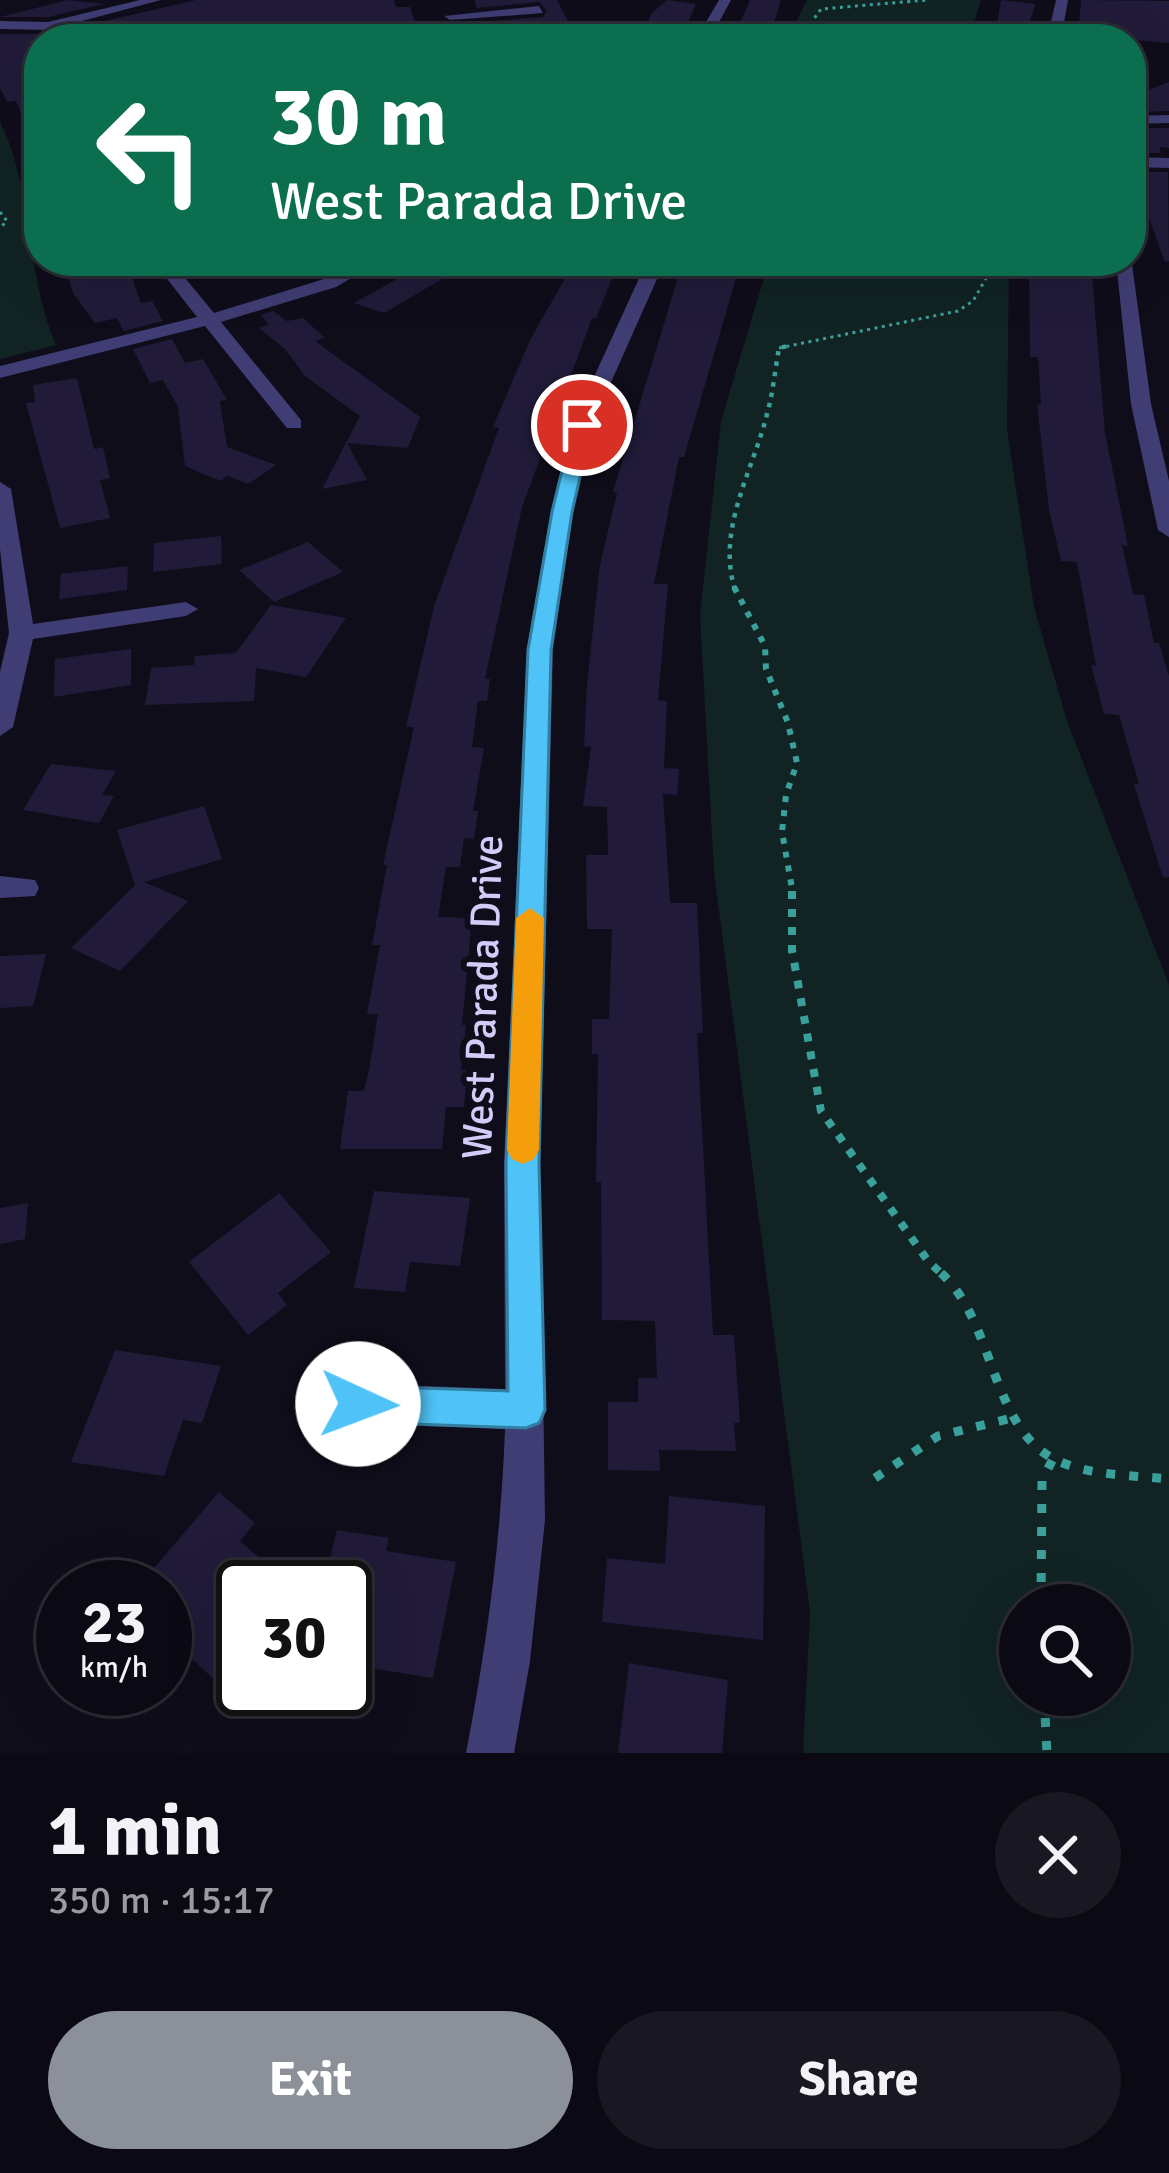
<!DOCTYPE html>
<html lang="en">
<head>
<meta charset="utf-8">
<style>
  :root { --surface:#0b0a14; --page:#191822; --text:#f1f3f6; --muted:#9a9aa0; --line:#2b2b34; --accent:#8c9099 }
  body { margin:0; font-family:Signika,sans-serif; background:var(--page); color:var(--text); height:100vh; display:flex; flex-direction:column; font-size:45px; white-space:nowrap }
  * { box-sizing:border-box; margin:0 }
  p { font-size:39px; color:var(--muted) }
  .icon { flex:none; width:66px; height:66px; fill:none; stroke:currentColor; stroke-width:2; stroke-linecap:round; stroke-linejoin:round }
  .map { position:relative; height:1753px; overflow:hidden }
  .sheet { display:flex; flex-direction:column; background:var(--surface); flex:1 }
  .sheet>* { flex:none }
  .top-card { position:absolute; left:24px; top:24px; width:1122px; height:252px; border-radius:48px; box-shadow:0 12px 48px #0002,0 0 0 3px var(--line); background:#0b6e4f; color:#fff; overflow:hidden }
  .tools { position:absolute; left:999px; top:1584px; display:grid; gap:24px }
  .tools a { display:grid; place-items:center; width:132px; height:132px; border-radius:50%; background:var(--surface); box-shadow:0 12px 48px #0002,0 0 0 3px var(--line); font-size:60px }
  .speed { position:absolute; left:36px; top:1560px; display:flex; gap:24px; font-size:60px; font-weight:700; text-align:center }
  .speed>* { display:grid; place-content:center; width:156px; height:156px; border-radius:50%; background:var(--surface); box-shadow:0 12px 48px #0002,0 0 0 3px var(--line); line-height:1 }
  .speed small { font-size:30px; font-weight:400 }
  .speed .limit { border:6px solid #111; border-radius:18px; background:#fff; color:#111 }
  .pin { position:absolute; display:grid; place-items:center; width:102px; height:102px; color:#fff; margin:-51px; border:6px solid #fff; border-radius:50%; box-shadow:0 3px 12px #0007 }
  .me { position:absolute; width:132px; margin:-66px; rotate:92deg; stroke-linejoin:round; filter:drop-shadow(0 0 9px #0008) }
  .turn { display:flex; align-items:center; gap:42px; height:252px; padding:0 48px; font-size:54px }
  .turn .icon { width:156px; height:156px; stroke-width:2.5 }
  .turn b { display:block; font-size:84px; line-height:102px }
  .round { display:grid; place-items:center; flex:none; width:126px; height:126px; border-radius:63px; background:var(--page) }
  .summary { display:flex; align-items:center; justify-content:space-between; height:204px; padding:0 48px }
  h1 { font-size:72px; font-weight:800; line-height:90px }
  .button { display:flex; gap:24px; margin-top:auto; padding:24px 48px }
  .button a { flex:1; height:138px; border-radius:72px; background:var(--accent); color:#fff; font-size:48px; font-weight:800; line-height:138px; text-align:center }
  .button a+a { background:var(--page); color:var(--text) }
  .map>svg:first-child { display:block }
</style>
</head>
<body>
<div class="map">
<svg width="1169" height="1753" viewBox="0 0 1169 1753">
  <rect width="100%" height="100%" fill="#0f0d1a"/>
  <!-- green -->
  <g fill="#112323" fill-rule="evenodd">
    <path d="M807,0H981L969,39H788Z"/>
    <path d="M0,122C35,192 25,274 56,345L0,359Z"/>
    <path d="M769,261H1009L1007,430L1034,607L1067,721L1169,985V1753H803L810,1612L714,872L700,615L721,421ZM1020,1605H1110V1695H1020Z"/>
  </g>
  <!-- building -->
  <g fill="#211b39">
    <path d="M68,0L104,4L48,17H0Z"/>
    <path d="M196,0H394L396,7H410L419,37L279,39L269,28L247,32L242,39H39L38,156L16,101L7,102L0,88V34H49Z"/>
    <path d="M474,0H557L574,32L484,31L481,22L543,17L547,11L539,2L477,8Z"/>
    <path d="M667,0L696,4L684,31H676L673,37L641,35L652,13Z"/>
    <path d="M750,0H781L769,39H733Z"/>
    <path d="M1001,0L1035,4L1025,39L995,37Z"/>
    <path d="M1081,0L1169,1V43L1078,35Z"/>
    <path d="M1169,82V111L1131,112V97Z"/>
    <path d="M1131,128H1169V148L1159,147L1161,153H1131Z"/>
    <path d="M1132,172H1168L1169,261L1165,262Z"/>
    <path d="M429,261L459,269L384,313L354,303Z"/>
    <path d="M575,261H619L596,318H592L522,507L485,679H490L487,701H478L472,747L484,748L473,811H478L474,839L464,838L460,867H446L438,917L472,918L462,1025H466L461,1070H467L464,1107H446L442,1149H340L348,1091H364L369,1070L378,1014H367L380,945H372L387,865H383L414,727H406L434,606L499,428L493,427L530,340Z"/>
    <path d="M683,261H741L684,457H679L654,584H668L658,700L667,701L664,768L679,769L677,795L663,794L670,903H697L703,1033H697L713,1335H734L740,1423H734L736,1451L659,1450L660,1471L608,1470V1402H638V1378H657L655,1321L602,1320L601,1182H596L598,1054H592V1019H609L612,929H587L586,855H608L607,807L583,806L591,747L584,746L587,683L600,565L617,493L613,492Z"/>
    <path d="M1029,261L1091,263L1105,433L1128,546L1122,545L1133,594L1144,595L1154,643H1159L1169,676V877L1163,878L1134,784H1139L1119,715L1104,714L1091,665L1096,666L1077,562L1061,561L1049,510L1037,404L1041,405L1038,357H1030Z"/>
    <path d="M109,263L113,274L130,272L141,303L152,301L163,321L124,331L117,318L95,323L73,293L66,269Z"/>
    <path d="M273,311L287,321L303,318L325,338L315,341L420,417L408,448L347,443L367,480L322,489L360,416L305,376L285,349L259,328L269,325L261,315Z"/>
    <path d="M172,339L185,363L203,359L227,400L220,401L227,447L276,465L248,484L228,476L220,481L185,466L178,407L163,380L150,383L133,349Z"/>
    <path d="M77,378L94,449L103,447L110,478L100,480L110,518L60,528L26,403L35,402L33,385Z"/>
    <path d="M221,536L222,564L153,572L154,543Z"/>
    <path d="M308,542L343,572L274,602L239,570Z"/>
    <path d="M128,566L127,590L59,599L61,574Z"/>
    <path d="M271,605L346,618L306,677L256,668L254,701L145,705L151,668L194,665L195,656L236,653Z"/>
    <path d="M131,649V685L54,697L55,659Z"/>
    <path d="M51,764L116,771L102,795L114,796L99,823L23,810Z"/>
    <path d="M204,806L222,859L144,882L188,901L120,971L71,948L135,885L117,830Z"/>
    <path d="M46,954L33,1006L0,1008V956Z"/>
    <path d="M374,1191L470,1198L460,1266L410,1262L405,1292L354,1288Z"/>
    <path d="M279,1193L331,1252L278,1293L287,1305L248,1335L189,1262Z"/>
    <path d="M28,1203L25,1239L0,1244V1208Z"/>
    <path d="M115,1350L221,1366L202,1423L183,1420L164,1476L71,1462Z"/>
    <path d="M219,1492L255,1523L240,1541L293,1587H243V1655L220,1685L165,1634V1587H138Z"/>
    <path d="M669,1496L765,1506L763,1640L602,1622L607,1558L665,1564Z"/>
    <path d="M337,1530L389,1538L386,1551L456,1562L433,1678L345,1664V1587H323Z"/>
    <path d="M629,1663L728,1680L722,1753H618Z"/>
  </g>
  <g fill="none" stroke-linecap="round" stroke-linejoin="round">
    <!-- path-far4 -->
    <g stroke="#39a09b" stroke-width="3" stroke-dasharray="3 4.5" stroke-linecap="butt">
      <path d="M814,39L811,23L821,9L927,0"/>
      <path d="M0,212L7,221L0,228"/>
      <path d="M779,348L958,311L973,301L989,273L981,261"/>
    </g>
    <!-- path-far3 -->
    <path stroke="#39a09b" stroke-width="4.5" stroke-dasharray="4.5 6" stroke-linecap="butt" d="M735,590C716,529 753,471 767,414C773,393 775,370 779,348L792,345"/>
    <!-- path-far2 -->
    <path stroke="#39a09b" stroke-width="6" stroke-dasharray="6 8" stroke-linecap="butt" d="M734,587L765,646L766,669L788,723L797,763L786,795L782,832L793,894"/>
    <!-- path-far1 -->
    <path stroke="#39a09b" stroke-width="8" stroke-dasharray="8 10" stroke-linecap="butt" d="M792,891V950L821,1111L928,1261L944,1276"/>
    <!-- path -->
    <g stroke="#39a09b" stroke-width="9" stroke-dasharray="9 14" stroke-linecap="butt">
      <path d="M941,1273C996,1323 990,1430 1058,1461C1092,1476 1132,1475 1169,1479"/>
      <path d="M875,1478L938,1436L1012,1418"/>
      <path d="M1041,1605L1042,1480L1053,1459"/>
      <path d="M1044,1695L1047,1753"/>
    </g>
    <!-- minor -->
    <g fill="#403d74" fill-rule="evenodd">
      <path d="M140,0H161L48,30L0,29V21L48,22Z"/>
      <path d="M719,0H731L710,39H696Z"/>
      <path d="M1056,0H1068L1061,39H1047Z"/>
      <path d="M539,6L543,13L450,20L444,16Z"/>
      <path d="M270,32L275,39H246L248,36Z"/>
      <path d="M1169,115V123L1131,124V116Z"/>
      <path d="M1131,157L1169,158V168L1131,167Z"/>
      <path d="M1131,257L1151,404L1169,481V537L1158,530L1131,404L1116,261H1131Z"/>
      <path d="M153,261H171L214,313L324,279L358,261H380L336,287L221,322L301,420V428H287L205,326L0,378V366L197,317Z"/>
      <path d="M647,261H665L592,425L573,511L553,649L540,1164L545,1520L530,1661L514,1753H466C487,1645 501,1539 505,1429L317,1422L303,1416L297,1402L303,1388L317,1382L505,1389L504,1164L527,649L551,511L572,425Z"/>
      <path d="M0,482L11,489L33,624L186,602L198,609L186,616L33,639L13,727L0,736V672L9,633L0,549Z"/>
      <path d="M0,876L35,880L39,888L35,896L0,898Z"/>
    </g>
  </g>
  <!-- route -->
  <path fill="#4fc3f7" stroke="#337fa1" stroke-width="3" d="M582,420L592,425L572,512L551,650L539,1164L545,1410L539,1423L526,1428L358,1422L345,1417L340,1404L345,1391L358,1386L508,1391L506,1164L528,650L552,512L573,425Z"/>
  <!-- slow -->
  <path fill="#f59e0b" d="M530,908L544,918L539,1150L534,1159L523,1164L512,1159L507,1150L516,918Z"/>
  <g text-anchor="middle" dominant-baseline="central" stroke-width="12" stroke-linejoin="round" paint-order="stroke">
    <!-- street labels -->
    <g font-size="42" fill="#d2ccf9" stroke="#0f0d1a">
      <text transform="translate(483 997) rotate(-88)">West Parada Drive</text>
    </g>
  </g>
</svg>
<div class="tools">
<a><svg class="icon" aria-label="search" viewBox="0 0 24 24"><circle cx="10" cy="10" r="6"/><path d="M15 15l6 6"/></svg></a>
</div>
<div class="speed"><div>23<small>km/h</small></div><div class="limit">30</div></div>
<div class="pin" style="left:582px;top:425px;background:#d93025"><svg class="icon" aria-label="arrive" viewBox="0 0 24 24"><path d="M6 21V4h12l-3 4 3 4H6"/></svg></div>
<svg class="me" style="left:358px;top:1404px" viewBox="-20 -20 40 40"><circle r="19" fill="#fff"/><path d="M0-13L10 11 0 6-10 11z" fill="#4fc3f7"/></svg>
<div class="top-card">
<div class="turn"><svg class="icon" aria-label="left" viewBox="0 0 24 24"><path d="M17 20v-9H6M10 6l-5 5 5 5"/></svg><div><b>30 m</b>West Parada Drive</div></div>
</div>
</div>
<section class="sheet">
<div class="summary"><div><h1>1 min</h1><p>350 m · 15:17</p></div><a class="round"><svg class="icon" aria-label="close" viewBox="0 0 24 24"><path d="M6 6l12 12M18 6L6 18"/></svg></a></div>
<div class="button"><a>Exit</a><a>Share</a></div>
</section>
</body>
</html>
